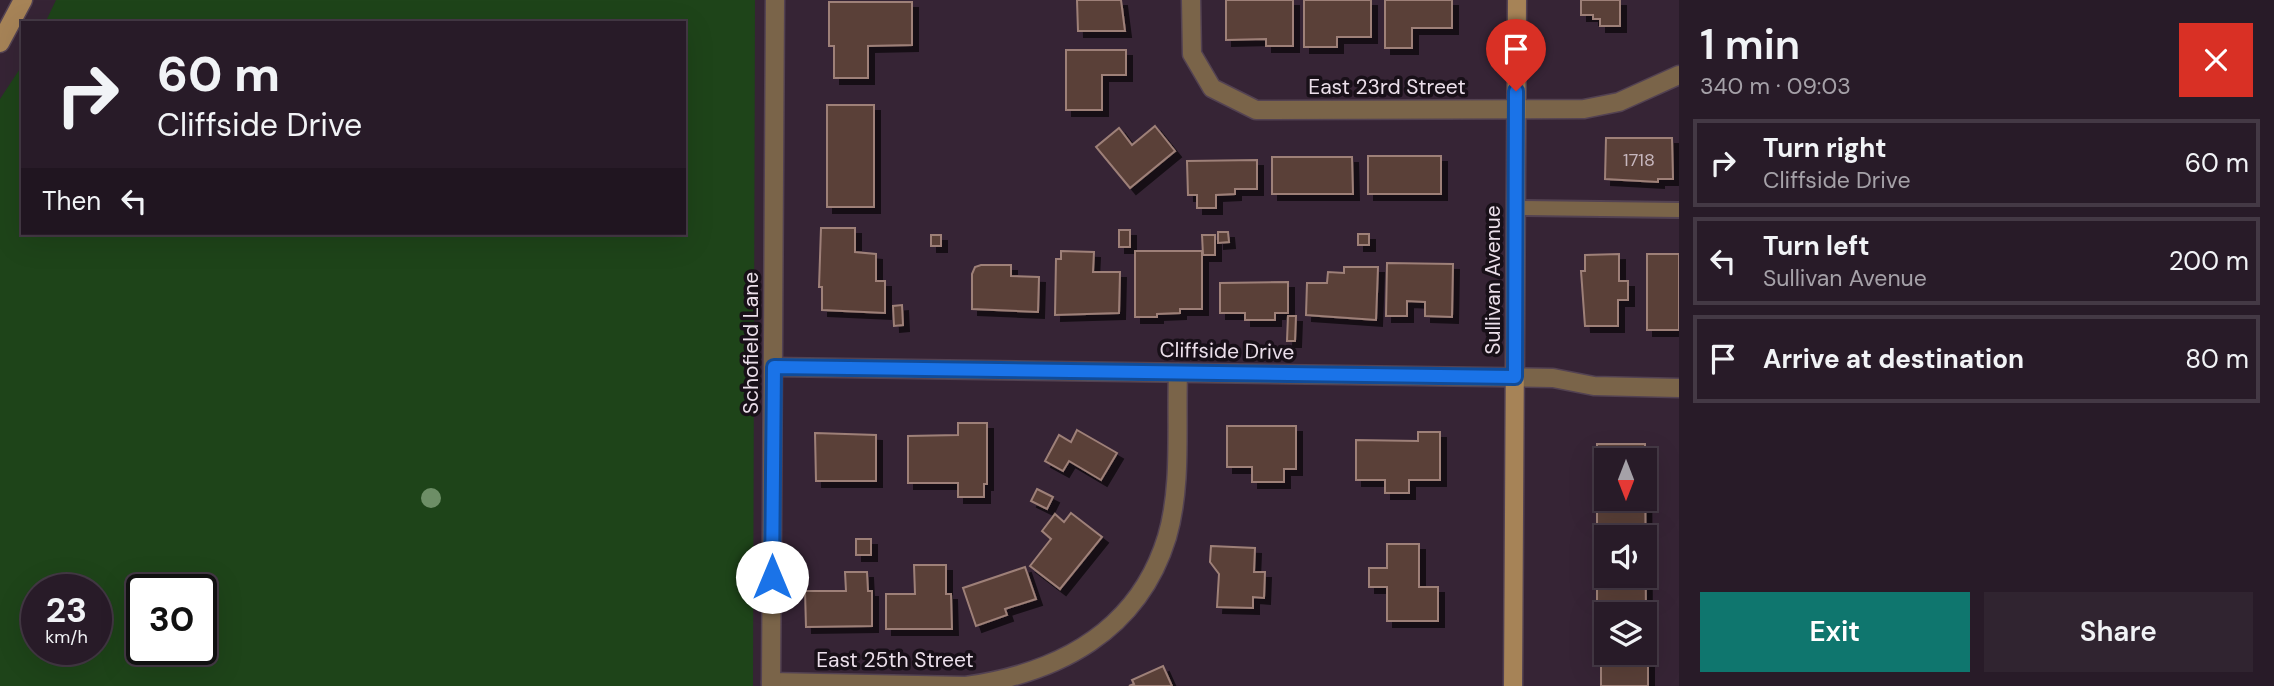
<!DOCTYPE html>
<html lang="en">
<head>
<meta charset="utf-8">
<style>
  :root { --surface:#281b28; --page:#302430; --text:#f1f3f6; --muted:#a5a1a8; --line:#443945; --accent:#0f766e }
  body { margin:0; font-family:"DM Sans",sans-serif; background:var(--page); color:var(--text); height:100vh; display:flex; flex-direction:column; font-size:26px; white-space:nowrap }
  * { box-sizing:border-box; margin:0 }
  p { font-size:23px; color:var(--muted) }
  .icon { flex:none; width:38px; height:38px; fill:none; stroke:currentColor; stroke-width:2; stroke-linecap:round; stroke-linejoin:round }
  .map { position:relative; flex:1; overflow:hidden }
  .drawer { display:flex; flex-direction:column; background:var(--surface); width:595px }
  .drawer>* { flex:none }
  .top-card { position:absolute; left:21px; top:21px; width:665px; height:214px; border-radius:0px; box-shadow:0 7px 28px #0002,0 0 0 2px var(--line); background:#281b28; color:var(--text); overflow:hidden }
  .needle { width:46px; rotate:180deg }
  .tools { position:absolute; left:1594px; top:448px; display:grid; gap:14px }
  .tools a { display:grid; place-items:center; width:63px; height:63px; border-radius:0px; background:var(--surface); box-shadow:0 7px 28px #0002,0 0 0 2px var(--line); font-size:35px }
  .speed { position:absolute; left:21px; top:574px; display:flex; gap:14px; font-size:35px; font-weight:700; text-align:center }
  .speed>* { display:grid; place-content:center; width:91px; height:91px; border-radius:50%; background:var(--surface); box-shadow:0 7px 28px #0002,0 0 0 2px var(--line); line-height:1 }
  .speed small { font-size:18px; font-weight:400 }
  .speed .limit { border:4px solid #111; border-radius:10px; background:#fff; color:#111 }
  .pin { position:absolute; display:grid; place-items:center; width:60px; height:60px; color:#fff; margin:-72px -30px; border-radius:50% 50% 50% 0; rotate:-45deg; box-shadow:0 0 7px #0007 }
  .pin .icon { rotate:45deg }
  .me { position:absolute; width:77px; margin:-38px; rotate:0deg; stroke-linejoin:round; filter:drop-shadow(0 0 5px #0008) }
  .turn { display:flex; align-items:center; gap:24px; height:147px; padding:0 21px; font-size:32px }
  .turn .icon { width:91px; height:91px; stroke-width:2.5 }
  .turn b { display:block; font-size:49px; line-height:60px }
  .then { display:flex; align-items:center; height:66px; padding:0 21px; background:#0003; gap:14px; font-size:26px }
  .round { display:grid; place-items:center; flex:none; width:74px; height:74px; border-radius:0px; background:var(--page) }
  .summary { display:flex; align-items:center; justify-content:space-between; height:119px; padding:0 21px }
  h1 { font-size:42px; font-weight:600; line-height:52px }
  .button { display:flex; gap:14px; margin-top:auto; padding:14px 21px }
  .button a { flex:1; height:80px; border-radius:0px; background:var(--accent); color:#fff; font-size:28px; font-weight:600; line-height:80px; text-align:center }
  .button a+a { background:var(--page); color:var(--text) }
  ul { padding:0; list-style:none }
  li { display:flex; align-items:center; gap:21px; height:88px; margin:0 14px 10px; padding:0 7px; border:4px solid var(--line); border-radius:0px }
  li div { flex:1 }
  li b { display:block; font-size:26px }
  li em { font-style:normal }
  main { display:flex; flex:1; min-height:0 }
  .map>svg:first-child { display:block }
</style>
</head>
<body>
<main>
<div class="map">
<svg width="1679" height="686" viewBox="0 0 1679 686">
  <defs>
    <filter id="shadow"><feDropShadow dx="6" dy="6" stdDeviation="0" flood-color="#0009"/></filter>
  </defs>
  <rect width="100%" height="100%" fill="#362435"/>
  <!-- green -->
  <path fill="#1e4419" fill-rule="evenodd" d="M56,0H755L753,686H0V99L23,64V233H684V23H45ZM37,590H96V649H37ZM142,590H201V649H142Z"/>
  <!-- building -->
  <g fill="#5a3f39" stroke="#9e8078" stroke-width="2" fill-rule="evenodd" filter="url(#shadow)">
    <path d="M1077,0H1121L1125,31H1078Z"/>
    <path d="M1226,0H1293V46H1266V39L1226,40Z"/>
    <path d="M1304,0H1371V37H1337V47H1304Z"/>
    <path d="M1385,0H1452V28H1412V48H1385Z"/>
    <path d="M1581,0H1620V26H1600V19H1593V15H1581Z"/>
    <path d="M829,2H912V45L868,46V78H834V46H829Z"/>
    <path d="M1066,50H1126V75H1102V110H1066Z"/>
    <rect x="827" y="105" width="47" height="102"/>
    <path d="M1155,126L1175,151L1130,188L1096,147L1119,128L1132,145Z"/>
    <path d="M1606,138H1672L1673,179H1658V182L1605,179Z"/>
    <rect x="1368" y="156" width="73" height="38"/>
    <path d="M1272,157H1352L1353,194H1272Z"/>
    <path d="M1257,160V189H1235V194L1216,195V208H1197V195H1188L1187,161Z"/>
    <path d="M821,228H855V252L876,254V281H885V313L822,310V287H819Z"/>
    <rect x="1119" y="230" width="11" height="17"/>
    <path d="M1218,232H1228L1229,242L1218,243Z"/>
    <rect x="1358" y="234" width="11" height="11"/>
    <rect x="931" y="235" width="10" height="11"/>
    <path d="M1202,235H1215V255H1203Z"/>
    <path d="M1061,251L1094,252L1093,272H1120L1119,313L1055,315L1056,259H1061Z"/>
    <path d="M1135,251H1202V309H1180V313L1157,314V317H1135Z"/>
    <path d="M1619,254V281H1628V300H1618V326H1585L1581,271H1585V255Z"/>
    <rect x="1647" y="254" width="32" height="76"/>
    <path d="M1387,263L1453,264L1452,317L1425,316V302L1407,301V316H1386Z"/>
    <path d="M981,265H1011V276L1039,277L1038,312L972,309V274L975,267Z"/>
    <path d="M1344,267H1378L1376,320L1306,315L1307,283H1327L1328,272L1344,273Z"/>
    <path d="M1288,282V313H1275V320H1245V313H1220V283Z"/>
    <path d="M902,305L903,325L894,326L893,306Z"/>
    <path d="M1288,316H1296L1295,341H1287Z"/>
    <path d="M958,423H987V484H984V497H958V483H908V436L958,435Z"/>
    <path d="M1227,426H1296V469H1284V482H1252V467H1227Z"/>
    <path d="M1077,430L1117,453L1101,480L1069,461L1063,471L1045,461L1059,435L1071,442Z"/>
    <path d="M1418,432H1440V480H1409V493H1385V480H1356V440L1418,441Z"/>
    <path d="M815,433L876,435V481H816Z"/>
    <path d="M1597,444H1645L1646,630L1645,614H1606V630H1597ZM1606,460H1645V499H1606ZM1606,537H1645V576H1606Z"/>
    <path d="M1037,489L1053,497L1047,509L1031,501Z"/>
    <path d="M1071,513L1102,537L1060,589L1030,566L1051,539L1042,531L1055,514L1064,522Z"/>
    <rect x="856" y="539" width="15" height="16"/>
    <path d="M1387,544H1419V587H1438V621H1387V587H1369V568H1387Z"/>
    <path d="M1211,546L1255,548L1254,572H1265L1264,598L1253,597V608L1217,607L1219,574L1210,562Z"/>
    <path d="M914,565H946V594H951L952,629H886V594H915Z"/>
    <path d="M1025,567L1036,599L1005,609L1007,615L976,626L963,588Z"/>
    <path d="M845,572H867L868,591H872V626L806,627L805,591H846Z"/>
    <path d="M1601,642H1606V653H1645V642H1648V686H1601Z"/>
    <path d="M1163,666L1172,686H1129L1134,684L1132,680Z"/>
  </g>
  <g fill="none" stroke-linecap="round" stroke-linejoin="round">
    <defs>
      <path id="lane" d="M1516,208L1679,210"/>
      <g id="street">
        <path d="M1191,0L1192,54L1212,88L1256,110L1584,109L1619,102L1679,75"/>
        <path d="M774,367L1553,378L1594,386L1679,388"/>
        <path d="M771,682L966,686C1057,673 1138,632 1167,537C1182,486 1176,426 1178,373"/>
        <path d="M771,686L775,0"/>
      </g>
      <g id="secondary">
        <path d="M0,43L23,0"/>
        <path d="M1513,686L1517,0"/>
      </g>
    </defs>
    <!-- lane casing -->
    <use href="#lane" stroke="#534252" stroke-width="18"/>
    <!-- street casing -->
    <use href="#street" stroke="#534252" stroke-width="21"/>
    <!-- secondary casing -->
    <use href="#secondary" stroke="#534252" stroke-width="21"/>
    <!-- lane -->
    <use href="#lane" stroke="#7a6449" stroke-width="14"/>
    <!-- street -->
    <use href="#street" stroke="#7a6449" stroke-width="18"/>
    <!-- secondary -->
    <use href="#secondary" stroke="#a68357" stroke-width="18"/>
  </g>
  <!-- trees -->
  <circle fill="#6d8e66" cx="431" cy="498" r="10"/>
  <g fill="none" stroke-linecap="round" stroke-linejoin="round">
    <defs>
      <path id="route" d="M772,577L774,367L1515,377L1516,91"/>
    </defs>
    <!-- route casing -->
    <use href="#route" stroke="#114b97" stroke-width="18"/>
    <!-- route -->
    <use href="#route" stroke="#1a73e8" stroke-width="12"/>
  </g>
  <g text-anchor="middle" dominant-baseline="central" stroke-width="7" stroke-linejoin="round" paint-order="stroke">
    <!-- number labels -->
    <g font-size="18" fill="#c7b7be">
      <text x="1639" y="160">1718</text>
    </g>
    <!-- street labels -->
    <g font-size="21" fill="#ebdfea" stroke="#181018">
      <text x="1387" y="87">East 23rd Street</text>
      <text transform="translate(1493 280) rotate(-90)">Sullivan Avenue</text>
      <text transform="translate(751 343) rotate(-90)">Schofield Lane</text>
      <text transform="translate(1227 351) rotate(1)">Cliffside Drive</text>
      <text x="895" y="660">East 25th Street</text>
    </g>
  </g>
</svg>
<div class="tools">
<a><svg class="needle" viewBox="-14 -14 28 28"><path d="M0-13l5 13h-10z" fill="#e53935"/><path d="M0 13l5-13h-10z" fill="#a5a1a8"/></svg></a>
<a><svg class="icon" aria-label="sound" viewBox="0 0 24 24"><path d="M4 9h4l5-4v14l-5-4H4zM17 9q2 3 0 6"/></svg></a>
<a><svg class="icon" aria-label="layers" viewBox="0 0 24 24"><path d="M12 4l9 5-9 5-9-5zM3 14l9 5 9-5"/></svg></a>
</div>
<div class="speed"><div>23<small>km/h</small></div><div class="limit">30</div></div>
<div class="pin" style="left:1516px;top:91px;background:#d93025"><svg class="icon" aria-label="arrive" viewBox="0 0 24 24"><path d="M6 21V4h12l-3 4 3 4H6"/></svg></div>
<svg class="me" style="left:772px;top:577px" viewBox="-20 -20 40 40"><circle r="19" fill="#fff"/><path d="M0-13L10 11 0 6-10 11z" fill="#1a73e8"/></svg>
<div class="top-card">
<div class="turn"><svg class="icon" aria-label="right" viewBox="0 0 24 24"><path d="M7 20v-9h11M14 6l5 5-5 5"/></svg><div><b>60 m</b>Cliffside Drive</div></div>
<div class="then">Then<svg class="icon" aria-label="left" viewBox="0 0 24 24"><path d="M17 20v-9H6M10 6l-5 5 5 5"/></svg></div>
</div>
</div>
<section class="drawer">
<div class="summary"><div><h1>1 min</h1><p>340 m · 09:03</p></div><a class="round" style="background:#d93025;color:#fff"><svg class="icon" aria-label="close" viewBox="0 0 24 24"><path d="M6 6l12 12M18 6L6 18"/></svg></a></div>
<ul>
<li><svg class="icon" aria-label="right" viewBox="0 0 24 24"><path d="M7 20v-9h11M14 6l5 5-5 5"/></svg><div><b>Turn right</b><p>Cliffside Drive</p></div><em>60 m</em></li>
<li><svg class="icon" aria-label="left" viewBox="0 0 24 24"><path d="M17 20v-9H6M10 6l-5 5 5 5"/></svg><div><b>Turn left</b><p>Sullivan Avenue</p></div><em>200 m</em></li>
<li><svg class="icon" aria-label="arrive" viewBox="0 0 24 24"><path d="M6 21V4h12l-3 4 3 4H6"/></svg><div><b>Arrive at destination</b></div><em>80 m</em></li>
</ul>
<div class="button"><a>Exit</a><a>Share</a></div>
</section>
</main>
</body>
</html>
